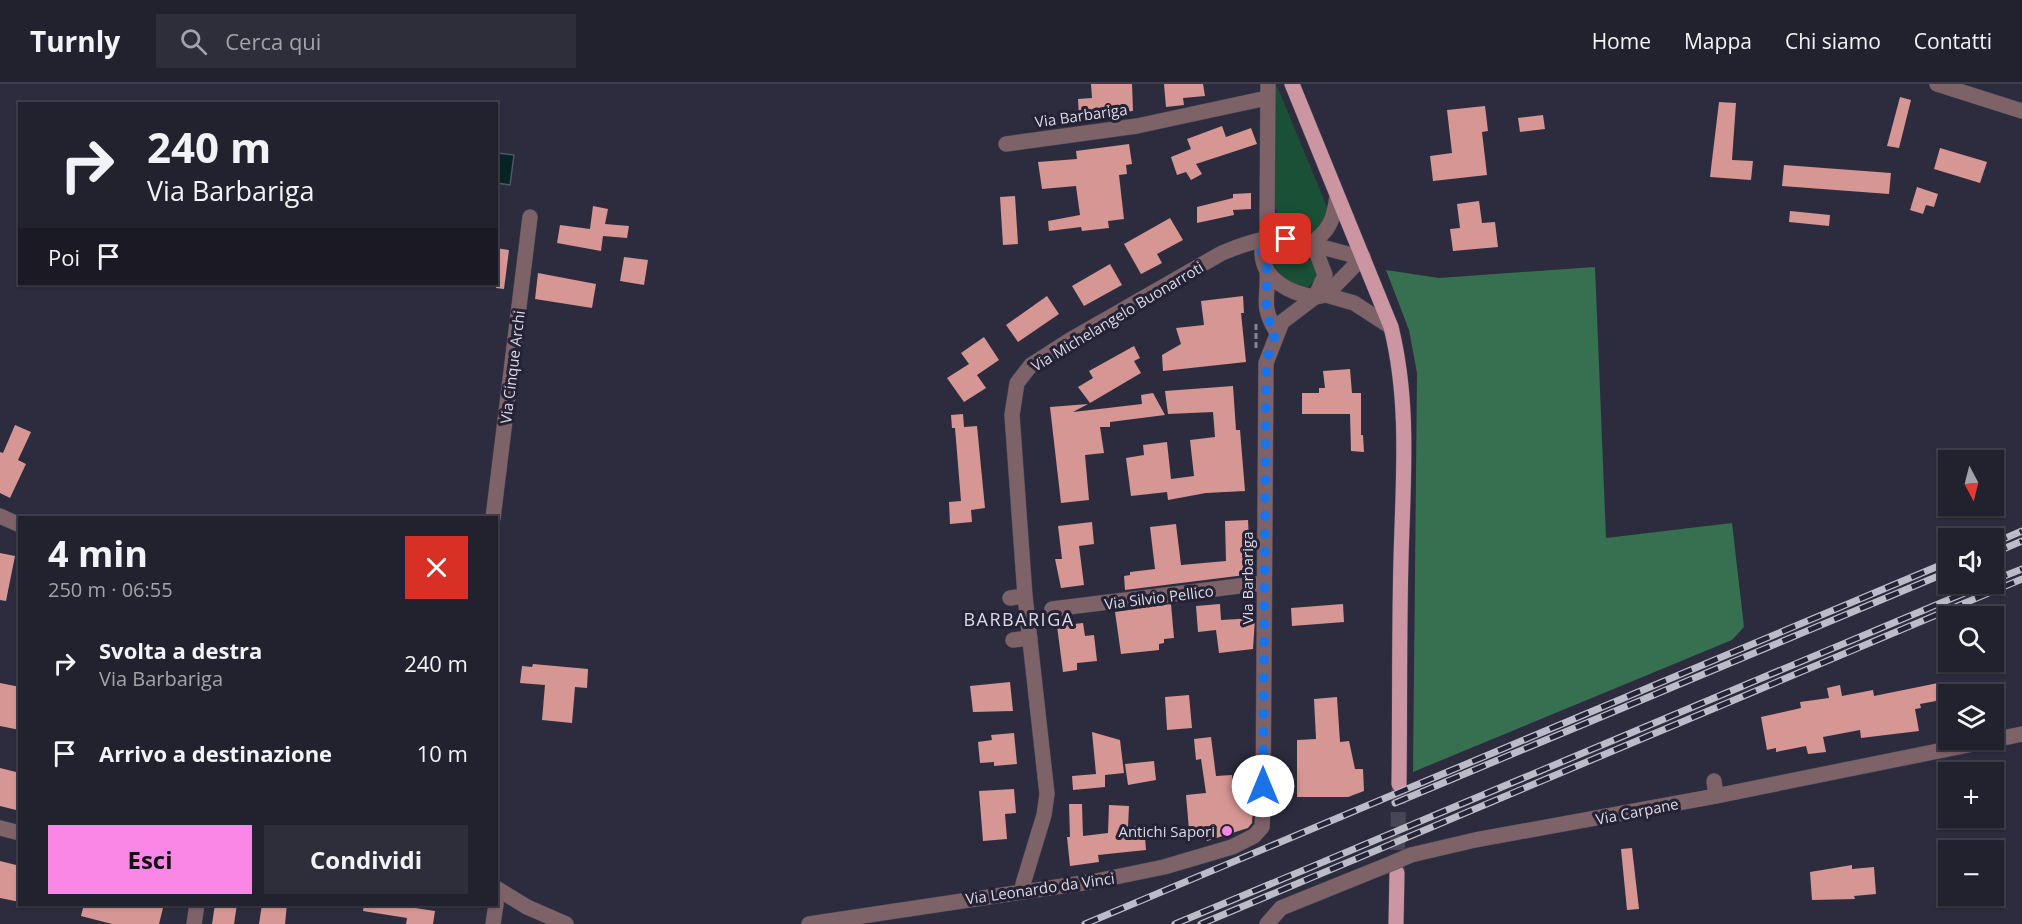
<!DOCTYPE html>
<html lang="it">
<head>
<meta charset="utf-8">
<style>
  :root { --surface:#22212e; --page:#2e2e3a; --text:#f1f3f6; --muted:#a2a3aa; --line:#3f3e4a; --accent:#fa87e6 }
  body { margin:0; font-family:"Open Sans",sans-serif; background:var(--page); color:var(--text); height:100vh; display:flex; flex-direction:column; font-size:22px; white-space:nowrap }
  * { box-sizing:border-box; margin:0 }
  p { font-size:20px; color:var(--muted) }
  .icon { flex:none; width:33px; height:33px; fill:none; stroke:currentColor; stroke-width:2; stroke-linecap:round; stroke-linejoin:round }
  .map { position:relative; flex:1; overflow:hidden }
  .sheet { position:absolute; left:18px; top:432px; width:480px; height:390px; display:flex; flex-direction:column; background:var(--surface); border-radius:0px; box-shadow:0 2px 4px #0004,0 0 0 2px var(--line) }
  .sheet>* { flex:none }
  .top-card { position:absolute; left:18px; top:18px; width:480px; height:183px; border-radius:0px; box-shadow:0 2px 4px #0004,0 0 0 2px var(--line); background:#22212e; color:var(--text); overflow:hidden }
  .needle { width:39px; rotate:173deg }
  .controls { position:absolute; left:1938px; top:366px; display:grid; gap:12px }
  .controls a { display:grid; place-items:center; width:66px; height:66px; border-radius:0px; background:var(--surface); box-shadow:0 2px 4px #0004,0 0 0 2px var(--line); font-size:30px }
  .pin { position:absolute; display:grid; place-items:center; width:51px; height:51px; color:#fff; margin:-26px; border-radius:12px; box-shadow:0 3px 9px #0006 }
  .me { position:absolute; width:66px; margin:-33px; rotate:0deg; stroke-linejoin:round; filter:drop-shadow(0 0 4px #0008) }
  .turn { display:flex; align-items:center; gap:21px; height:126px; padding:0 30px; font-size:27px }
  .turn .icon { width:78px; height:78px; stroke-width:2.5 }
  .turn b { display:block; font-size:42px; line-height:51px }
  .then { display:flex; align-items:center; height:57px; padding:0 30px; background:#0003; gap:12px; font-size:22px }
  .round { display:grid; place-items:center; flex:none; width:63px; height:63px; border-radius:0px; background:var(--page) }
  .head { display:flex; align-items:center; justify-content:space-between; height:102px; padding:0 30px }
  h1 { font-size:36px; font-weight:700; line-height:45px }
  .primary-button { display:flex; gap:12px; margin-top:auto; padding:12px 30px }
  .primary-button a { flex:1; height:69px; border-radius:0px; background:var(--accent); color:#111; font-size:24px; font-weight:700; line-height:69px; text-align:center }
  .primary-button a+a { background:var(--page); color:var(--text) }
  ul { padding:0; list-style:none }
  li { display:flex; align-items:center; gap:18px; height:90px; padding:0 30px }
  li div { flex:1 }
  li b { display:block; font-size:22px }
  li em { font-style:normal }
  header { display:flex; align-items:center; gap:36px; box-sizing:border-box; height:84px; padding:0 30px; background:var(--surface); border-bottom:2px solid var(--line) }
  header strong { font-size:28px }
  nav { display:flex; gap:33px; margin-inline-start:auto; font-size:21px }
  .search { width:420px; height:54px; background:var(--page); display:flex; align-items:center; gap:15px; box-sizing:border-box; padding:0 21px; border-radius:0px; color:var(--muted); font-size:22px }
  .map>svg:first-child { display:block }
</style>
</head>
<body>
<header>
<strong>Turnly</strong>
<div class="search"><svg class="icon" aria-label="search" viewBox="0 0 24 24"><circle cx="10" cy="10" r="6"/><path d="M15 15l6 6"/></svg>Cerca qui</div>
<nav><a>Home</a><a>Mappa</a><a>Chi siamo</a><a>Contatti</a></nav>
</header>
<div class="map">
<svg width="2022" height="840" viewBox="0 0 2022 840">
  <rect width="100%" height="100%" fill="#2d2c3e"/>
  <!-- green -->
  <g fill="#1a5035">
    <path d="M1277,2L1327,123C1327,137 1315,155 1298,149C1288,144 1280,133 1275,124L1274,11Z"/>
    <path d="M1275,162C1299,164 1309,168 1318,192L1308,204C1288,199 1273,189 1270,167Z"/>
  </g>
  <!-- forest -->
  <path fill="#376f51" d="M1595,183L1606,454L1732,439L1744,543L1732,556L1413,688L1417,289L1409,246L1386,186L1439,194Z"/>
  <!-- water -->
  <path fill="#092325" stroke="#485a5f" stroke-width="1.5" d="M497,69L514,71L510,101L497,99Z"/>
  <!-- building -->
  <g fill="#d69693">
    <path d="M1091,0H1132L1133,27L1079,32L1078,15L1092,14Z"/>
    <path d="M1164,0H1203L1205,12L1183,14L1184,21L1166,23Z"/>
    <path d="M1900,13L1911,16L1899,64L1887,62Z"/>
    <path d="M1719,18L1736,19L1732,76L1753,77L1751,96L1710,93Z"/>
    <path d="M1485,22L1488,47L1482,48L1487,91L1433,97L1430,72L1452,69L1447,26Z"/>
    <path d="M1543,31L1545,45L1520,48L1518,34Z"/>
    <path d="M1222,42L1226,53L1251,44L1257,60L1196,80L1202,90L1191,96L1186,88L1177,91L1171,73L1191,65L1187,55Z"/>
    <path d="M1129,60L1132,80L1126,81L1127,90L1119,91L1124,135L1108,137L1109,144L1082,147L1081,143L1049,147L1048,137L1080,131L1076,102L1042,105L1038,78L1077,75L1076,67Z"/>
    <path d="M1940,64L1987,78L1980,99L1934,85Z"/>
    <path d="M1784,81L1891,89L1889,110L1782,102Z"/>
    <path d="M1917,103L1938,110L1934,123L1926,121L1923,130L1910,126Z"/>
    <path d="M1251,109V125L1233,126L1234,131L1197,139V123L1233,114V110Z"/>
    <path d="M1015,112L1018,160L1003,161L1000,113Z"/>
    <path d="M1479,117L1482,139L1495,138L1498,163L1453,167L1450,145L1460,144L1457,120Z"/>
    <path d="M593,122L608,125L605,140L629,142L627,154L603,152L601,167L557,159L560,141L590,145Z"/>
    <path d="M1790,127L1830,131L1829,142L1789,138Z"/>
    <path d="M1170,134L1183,156L1157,170L1162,179L1141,190L1124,160Z"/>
    <path d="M496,164L509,166L504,205L496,204Z"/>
    <path d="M624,173L648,176L644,201L620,197Z"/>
    <path d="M1110,180L1122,201L1084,222L1072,202Z"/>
    <path d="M538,189L596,200L592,224L535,215Z"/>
    <path d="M1047,212L1059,230L1018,258L1006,241Z"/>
    <path d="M1243,212L1244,229H1241L1246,278L1163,287L1162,271L1181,260L1176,244L1204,241L1201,217Z"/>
    <path d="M984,253L999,276L977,291L986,304L964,318L947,294L969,280L961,269Z"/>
    <path d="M1134,262L1140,274L1134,277L1141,289L1090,319L1078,303L1093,294L1089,287Z"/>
    <path d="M1350,285L1352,309H1361V351H1363L1364,368L1351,367L1350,330H1302V309H1319V304H1325L1323,287Z"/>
    <path d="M1233,302L1236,346H1240L1245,407L1206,409L1168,416L1167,408L1131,412L1126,374L1144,371L1143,361L1167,358L1171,395L1194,392L1190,356L1215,353L1213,328L1168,330L1165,307Z"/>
    <path d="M1153,309L1165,331L1110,338V343H1100L1104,369L1085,371L1089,416L1061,419L1050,323L1088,320L1073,328L1142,320L1141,311Z"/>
    <path d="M963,330L964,343L977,342L985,424L971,426L972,438L950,440L949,418L961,417L955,344H952L951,331Z"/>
    <path d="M15,341L31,348L18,376L26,380L10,414L0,409V368L3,369Z"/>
    <path d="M1248,436L1249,455H1243L1245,491L1125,506L1124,492L1130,491V488L1155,485L1150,443L1176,440L1181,481L1226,477L1225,437Z"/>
    <path d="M1092,438L1094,460L1079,462L1084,501L1061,504L1055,475H1062L1058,442Z"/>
    <path d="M0,469L15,472L6,517L0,516Z"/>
    <path d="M1171,520L1174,554L1164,555V559L1159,560V566L1121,570L1115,528Z"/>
    <path d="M1220,520L1221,536L1255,534L1253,565L1219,569L1216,546L1198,548L1196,522Z"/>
    <path d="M1343,520L1344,538L1292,542L1291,524Z"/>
    <path d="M1083,539L1085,552L1094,551L1097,577L1077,579V586L1063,588L1057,542Z"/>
    <path d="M533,580L588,585L587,604L575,603L572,639L542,636L545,601L520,599L522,582L532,583Z"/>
    <path d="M1010,598L1013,627L973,628L970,602Z"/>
    <path d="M0,599L20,603V646L0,642Z"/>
    <path d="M1938,599L1941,616L1920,620L1921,624L1915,625L1919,647L1861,654L1860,646L1823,653L1826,668L1808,670L1806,662L1776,668V664L1767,666L1761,633L1801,624L1800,618L1829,614L1827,604L1840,601L1842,612L1873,606L1874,612Z"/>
    <path d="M1189,611L1192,644L1167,646L1165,613Z"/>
    <path d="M1337,613L1340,658L1349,657L1355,685H1363L1364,707L1348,713H1297V656L1316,655L1314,615Z"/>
    <path d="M1092,648L1120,656L1124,689L1105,691V703L1073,706L1072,692L1096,690Z"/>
    <path d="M1014,649L1017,680L994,682V678L980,679L978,658L992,656L991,651Z"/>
    <path d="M1211,653L1216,692L1232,691L1233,703L1253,702V725L1252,739L1248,744L1207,757L1203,743L1189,746L1186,711L1206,709L1201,675L1196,676L1194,655Z"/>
    <path d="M1154,677L1156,696L1128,701L1125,680Z"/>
    <path d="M0,684L20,689V727L0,722Z"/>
    <path d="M1014,705L1016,729L1005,730L1007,755L983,757L979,707Z"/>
    <path d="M1069,720H1082L1083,752L1108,749L1109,721L1129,722L1128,743L1144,741L1146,766L1098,771L1099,778L1070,782L1067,753H1070Z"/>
    <path d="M1632,764L1639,825L1627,826L1621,765Z"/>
    <path d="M0,777L20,782V818L0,814Z"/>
    <path d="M1852,781V785L1874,783L1876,810L1854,812L1855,815L1812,816L1810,788Z"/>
    <path d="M84,820H164L159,840H112L81,832Z"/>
    <path d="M215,820H237L234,840H212Z"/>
    <path d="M262,820H287L285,840H259Z"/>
    <path d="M364,820H409V823L435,827L433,840H406L407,834L363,827Z"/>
  </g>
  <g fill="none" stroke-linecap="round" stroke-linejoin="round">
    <!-- major-tunnel -->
    <path stroke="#474657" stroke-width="15" stroke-dasharray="15 8" stroke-linecap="butt" d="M1397,789L1399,700"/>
    <defs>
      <g id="minor">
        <path d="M1937,0L2022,27"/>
        <path d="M1268,1L1267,146C1266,154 1262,161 1262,168C1262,196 1292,210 1315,213L1325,191L1317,170L1308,161"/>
        <path d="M1006,60L1137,42L1267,14"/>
        <path d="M1308,161C1329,149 1334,135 1337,112"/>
        <path d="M1267,186C1269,216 1260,220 1276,247"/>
        <path d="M1326,211L1363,173"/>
        <path d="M0,432L20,441"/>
        <path d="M493,434L530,133"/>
        <path d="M1010,514L1025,512"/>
        <path d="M1052,525L1264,499"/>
        <path d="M1013,556L1030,554"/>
        <path d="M1714,697L1716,712"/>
        <path d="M0,744L20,749"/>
        <path d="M1411,771L1475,756L1716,712L2022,650"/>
        <path d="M496,804L527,823L566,840"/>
        <path d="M1023,808V800L1044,731L1047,710L1025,512L1012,331L1017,299L1031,281L1070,256L1222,169C1237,163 1251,157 1267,155C1292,151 1336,169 1363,173"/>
        <path d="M194,840L197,820"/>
        <path d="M493,840L496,820"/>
        <path d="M809,840L1096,797L1164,783L1232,763L1254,752L1262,743L1263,725L1266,279L1282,238L1315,213L1326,211L1354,219L1391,243"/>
        <path d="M1267,840L1281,824L1385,782"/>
      </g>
      <g id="major">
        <path d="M1292,0L1391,243C1410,319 1403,397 1401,475C1399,550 1400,625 1399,700"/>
        <path d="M1396,840L1397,789"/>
      </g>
    </defs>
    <!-- minor casing -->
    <use href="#minor" stroke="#494859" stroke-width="16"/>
    <!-- major casing -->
    <use href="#major" stroke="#494859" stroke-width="16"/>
    <!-- path -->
    <path stroke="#868593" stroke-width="3" stroke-dasharray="6 3" stroke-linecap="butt" d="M1256,264V240"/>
    <!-- minor -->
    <use href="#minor" stroke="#7d6268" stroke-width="15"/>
    <!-- major -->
    <use href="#major" stroke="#cb95a1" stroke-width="15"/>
    <defs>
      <g id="rail">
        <path d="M1994,459L2022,447"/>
        <path d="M1994,469L2022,457"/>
        <path d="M1994,496L2022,485"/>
        <path d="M1395,719L1948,488"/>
        <path d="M1085,840L1948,478"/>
        <path d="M1175,840L1986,500"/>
        <path d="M1201,840L2022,495"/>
      </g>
    </defs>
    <!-- rail casing -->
    <use href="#rail" stroke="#bcbbc8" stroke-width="7"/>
    <!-- rail -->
    <use href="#rail" stroke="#242234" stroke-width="4.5" stroke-dasharray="14" stroke-linecap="butt"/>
    <defs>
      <path id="minor-bridge" d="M1385,782L1411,771"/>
    </defs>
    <!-- minor-bridge casing -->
    <use href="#minor-bridge" stroke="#494859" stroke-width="16" stroke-linecap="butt"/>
    <!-- minor-bridge -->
    <use href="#minor-bridge" stroke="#7d6268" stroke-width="15"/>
  </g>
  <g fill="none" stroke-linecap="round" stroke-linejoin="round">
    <!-- route -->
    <path stroke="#1a73e8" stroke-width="10" stroke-dasharray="0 18" d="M1263,702L1266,279L1276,247L1267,234L1266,225L1267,186L1261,166L1266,155H1286"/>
  </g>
  <!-- markers -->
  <circle fill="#fa87e6" stroke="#242234" stroke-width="2" cx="1227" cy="747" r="6"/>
  <g text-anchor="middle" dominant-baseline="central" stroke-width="6" stroke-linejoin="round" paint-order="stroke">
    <!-- street labels -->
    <g font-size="15" fill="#dbdae6" stroke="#242234">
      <text transform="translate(1081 31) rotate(-8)">Via Barbariga</text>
      <text transform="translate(1117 232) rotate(-31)">Via Michelangelo Buonarroti</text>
      <text transform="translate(512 283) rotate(-83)">Via Cinque Archi</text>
      <text transform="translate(1247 494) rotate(-90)">Via Barbariga</text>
      <text transform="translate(1159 513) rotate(-7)">Via Silvio Pellico</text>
      <text transform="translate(1637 727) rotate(-11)">Via Carpane</text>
      <text transform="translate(1040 804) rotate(-8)">Via Leonardo da Vinci</text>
    </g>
    <!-- poi labels -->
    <g font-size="15" fill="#dbdae6" stroke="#242234" text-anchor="end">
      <text x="1215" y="747">Antichi Sapori</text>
    </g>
    <!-- quarter labels -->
    <g font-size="18" letter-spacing="1.5" fill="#dbdae6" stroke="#242234">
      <text x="1019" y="535">BARBARIGA</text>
    </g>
  </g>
</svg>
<div class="controls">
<a><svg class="needle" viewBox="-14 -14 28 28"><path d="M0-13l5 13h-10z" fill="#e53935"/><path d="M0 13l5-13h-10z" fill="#a2a3aa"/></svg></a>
<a><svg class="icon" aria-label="sound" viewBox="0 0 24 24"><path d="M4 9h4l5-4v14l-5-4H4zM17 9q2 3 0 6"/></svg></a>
<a><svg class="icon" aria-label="search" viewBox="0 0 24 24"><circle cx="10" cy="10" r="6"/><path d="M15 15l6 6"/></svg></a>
<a><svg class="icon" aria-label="layers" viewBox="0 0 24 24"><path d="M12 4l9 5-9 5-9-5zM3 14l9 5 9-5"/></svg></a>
<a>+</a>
<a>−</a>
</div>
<div class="pin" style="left:1286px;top:155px;background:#d93025"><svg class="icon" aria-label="arrive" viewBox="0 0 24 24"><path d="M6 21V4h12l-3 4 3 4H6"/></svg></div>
<svg class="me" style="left:1263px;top:702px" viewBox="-20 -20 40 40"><circle r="19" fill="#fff"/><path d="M0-13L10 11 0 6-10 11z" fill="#1a73e8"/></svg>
<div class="top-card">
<div class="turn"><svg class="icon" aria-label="right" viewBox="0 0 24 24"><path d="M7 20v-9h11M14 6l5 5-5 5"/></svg><div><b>240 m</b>Via Barbariga</div></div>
<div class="then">Poi<svg class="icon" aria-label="arrive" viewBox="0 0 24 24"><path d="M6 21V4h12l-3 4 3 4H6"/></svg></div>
</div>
<section class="sheet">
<div class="head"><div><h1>4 min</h1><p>250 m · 06:55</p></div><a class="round" style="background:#d93025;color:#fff"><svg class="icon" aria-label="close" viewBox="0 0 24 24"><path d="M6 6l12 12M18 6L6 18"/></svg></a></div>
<ul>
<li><svg class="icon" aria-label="right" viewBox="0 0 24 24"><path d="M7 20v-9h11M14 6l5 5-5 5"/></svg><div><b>Svolta a destra</b><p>Via Barbariga</p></div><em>240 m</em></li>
<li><svg class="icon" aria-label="arrive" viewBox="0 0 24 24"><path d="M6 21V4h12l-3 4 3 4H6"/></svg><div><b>Arrivo a destinazione</b></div><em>10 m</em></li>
</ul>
<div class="primary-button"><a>Esci</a><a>Condividi</a></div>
</section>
</div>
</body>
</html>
